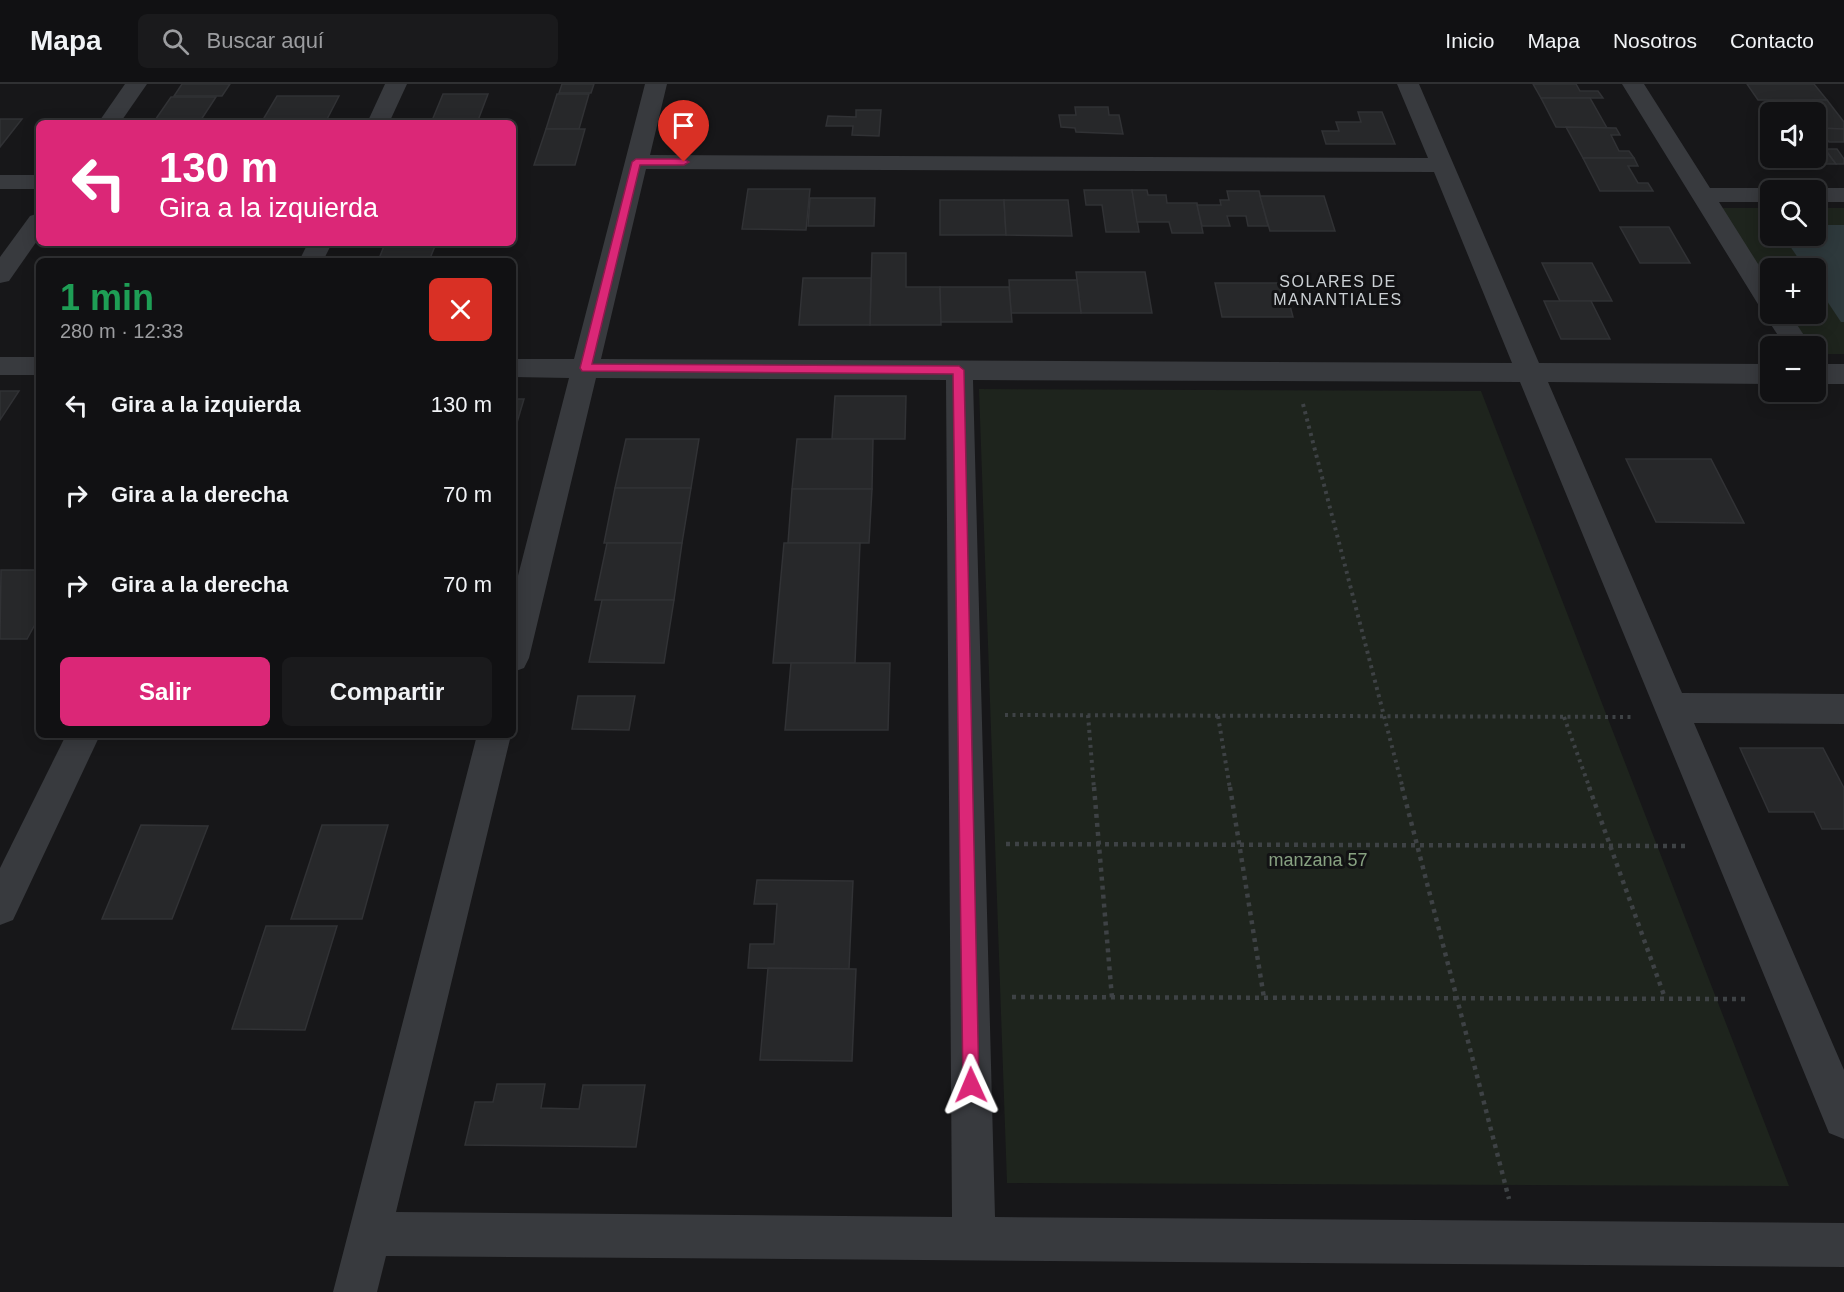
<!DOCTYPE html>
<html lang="es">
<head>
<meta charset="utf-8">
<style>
  :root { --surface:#111113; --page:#1a1a1c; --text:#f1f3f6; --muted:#9c9da0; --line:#303133; --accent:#db2777 }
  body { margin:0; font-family:Arial,sans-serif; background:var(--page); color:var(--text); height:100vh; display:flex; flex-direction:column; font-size:22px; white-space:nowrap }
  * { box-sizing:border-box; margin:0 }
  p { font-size:20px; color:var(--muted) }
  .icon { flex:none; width:33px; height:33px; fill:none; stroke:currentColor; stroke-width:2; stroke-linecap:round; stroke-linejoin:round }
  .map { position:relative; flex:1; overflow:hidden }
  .side { position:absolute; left:36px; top:174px; width:480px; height:480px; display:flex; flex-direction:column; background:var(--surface); border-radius:9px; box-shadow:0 3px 15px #0003,0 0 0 2px var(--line) }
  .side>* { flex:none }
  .guide { position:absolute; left:36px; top:36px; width:480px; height:126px; border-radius:9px; box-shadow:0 3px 15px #0003,0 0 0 2px var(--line); background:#db2777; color:#fff; overflow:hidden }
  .tools { position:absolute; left:1760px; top:18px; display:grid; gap:12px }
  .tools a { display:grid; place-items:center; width:66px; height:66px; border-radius:9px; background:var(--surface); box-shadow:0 3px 15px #0003,0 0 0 2px var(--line); font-size:30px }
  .pin { position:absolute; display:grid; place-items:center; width:51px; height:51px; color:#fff; margin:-62px -26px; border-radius:50% 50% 50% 0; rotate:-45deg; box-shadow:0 0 6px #0007 }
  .pin .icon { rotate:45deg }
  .me { position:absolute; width:66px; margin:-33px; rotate:359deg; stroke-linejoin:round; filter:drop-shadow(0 0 4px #0008) }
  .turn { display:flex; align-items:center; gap:21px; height:126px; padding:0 24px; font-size:27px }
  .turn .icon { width:78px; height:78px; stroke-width:2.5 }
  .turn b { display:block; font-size:42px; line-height:51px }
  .round { display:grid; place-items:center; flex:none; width:63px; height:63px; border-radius:9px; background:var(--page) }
  .head { display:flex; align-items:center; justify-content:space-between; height:102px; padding:0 24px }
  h1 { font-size:36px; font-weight:600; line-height:45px; color:#1e9e55 }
  .cta { display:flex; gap:12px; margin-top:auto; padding:12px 24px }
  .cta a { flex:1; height:69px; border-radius:9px; background:var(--accent); color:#fff; font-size:24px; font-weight:600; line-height:69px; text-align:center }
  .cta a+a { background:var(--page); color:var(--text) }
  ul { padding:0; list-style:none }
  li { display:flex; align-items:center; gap:18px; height:90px; padding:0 24px }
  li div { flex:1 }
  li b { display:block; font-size:22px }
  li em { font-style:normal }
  header { display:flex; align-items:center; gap:36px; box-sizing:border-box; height:84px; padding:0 30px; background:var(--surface); border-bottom:2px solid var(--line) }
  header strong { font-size:28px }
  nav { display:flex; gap:33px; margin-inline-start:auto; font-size:21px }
  .search { width:420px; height:54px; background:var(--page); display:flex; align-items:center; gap:15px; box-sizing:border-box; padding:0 21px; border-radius:9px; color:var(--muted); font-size:22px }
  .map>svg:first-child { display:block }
</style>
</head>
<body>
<header>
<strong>Mapa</strong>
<div class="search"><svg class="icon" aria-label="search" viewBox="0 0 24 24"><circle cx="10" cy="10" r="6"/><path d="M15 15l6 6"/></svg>Buscar aquí</div>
<nav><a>Inicio</a><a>Mapa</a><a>Nosotros</a><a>Contacto</a></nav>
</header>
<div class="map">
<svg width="1844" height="1208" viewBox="0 0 1844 1208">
  <rect width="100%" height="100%" fill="#171719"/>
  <!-- green -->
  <g fill="#1e241d">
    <path d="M1713,124H1770V152H1815V124H1844V270H1815V262H1800L1779,230H1815V184H1770V215Z"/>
    <path d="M979,305L1481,307L1789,1102L1007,1099Z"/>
  </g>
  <!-- water -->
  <path fill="#2e393c" d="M1815,141H1844V238H1841L1815,199V184H1805L1783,152H1815Z"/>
  <!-- building -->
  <g fill="#27282a" stroke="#313235" stroke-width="1.5">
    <path d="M182,0H230L222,12H174Z"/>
    <path d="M562,0H594L591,9H559Z"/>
    <path d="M1533,0H1576L1580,7H1598L1603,14H1541Z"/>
    <path d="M1747,0H1814L1827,16H1758Z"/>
    <path d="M443,10H488L477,39H431Z"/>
    <path d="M557,10H589L579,45H546Z"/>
    <path d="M277,12H339L325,39H261Z"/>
    <path d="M171,13H216L199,39H153Z"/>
    <path d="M1541,14H1590L1607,44L1556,43Z"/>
    <path d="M1795,16H1827L1844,38V45L1815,44V28H1788L1784,24H1801Z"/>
    <path d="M1075,23H1108L1109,31H1119L1123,50L1076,48L1075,44L1061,43L1059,31H1076Z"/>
    <path d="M856,26H881L879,52L852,51L853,42H826L828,32L856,33Z"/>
    <path d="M1358,28H1382L1395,60H1326L1322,47H1339L1336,38H1361Z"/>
    <path d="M0,35H22L0,63Z"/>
    <path d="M1566,43L1616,44L1620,51H1611L1619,67H1629L1634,74H1583Z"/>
    <path d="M1819,44L1844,45V58H1829Z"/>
    <path d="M546,45H585L575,81H534Z"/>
    <path d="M1815,58H1819L1836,80H1795L1791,74H1815Z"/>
    <path d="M1825,65H1837L1844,75V80H1836Z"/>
    <path d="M1583,74H1634L1638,82H1628L1638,99H1648L1653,107H1600Z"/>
    <path d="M748,105H810L806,146L742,145Z"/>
    <path d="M1084,106H1132L1139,148H1106L1102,121H1086Z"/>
    <path d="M1132,106H1147L1148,111H1166L1167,119H1197L1203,149H1172L1169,138H1137Z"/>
    <path d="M1227,107H1259L1268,142H1248L1246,132H1227L1230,142H1202L1197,121H1221L1220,116H1229Z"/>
    <path d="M1260,112H1324L1335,147H1270Z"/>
    <path d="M810,114H875L874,142H808Z"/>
    <path d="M940,116H1004L1006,151H940Z"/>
    <path d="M1004,116H1068L1072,152L1006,151Z"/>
    <path d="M1620,143H1669L1690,179H1640Z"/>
    <path d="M385,159H436L435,162H384Z"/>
    <path d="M384,162H435L429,177H378Z"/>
    <path d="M872,169H906V203H940L941,241H870Z"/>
    <path d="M1542,179H1592L1612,217H1560Z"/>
    <path d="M1076,188H1145L1152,229H1081Z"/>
    <path d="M803,194H871L870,241H799Z"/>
    <path d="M1009,196H1077L1081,229H1011Z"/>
    <path d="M1215,199H1284L1293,233H1222Z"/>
    <path d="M940,203H1009L1012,238H941Z"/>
    <path d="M1544,217H1591L1610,255H1561Z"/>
    <path d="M0,307H19L0,336Z"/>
    <path d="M835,312H906L905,355H832Z"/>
    <path d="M513,315H524L513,352Z"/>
    <path d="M626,355H699L691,404H615Z"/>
    <path d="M797,355H873L872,405H792Z"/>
    <path d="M1626,375H1711L1744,439L1656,438Z"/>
    <path d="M615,404H691L682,459H604Z"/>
    <path d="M792,405H872L869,459H788Z"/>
    <path d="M607,459H682L674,516H595Z"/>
    <path d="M784,459H860L855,579H773Z"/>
    <path d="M1,486H39V533L27,555H0Z"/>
    <path d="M602,516H674L664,579L589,578Z"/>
    <path d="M791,579H890L888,646H785Z"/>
    <path d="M578,612H635L629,646L572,645Z"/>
    <path d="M344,651H407L406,655L342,654Z"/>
    <path d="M1740,664H1823L1844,704V745H1822L1814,728H1769Z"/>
    <path d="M141,741L208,742L172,835H102Z"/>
    <path d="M322,741H388L362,835H291Z"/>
    <path d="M757,796L853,797L849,885L748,884L750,860H774L777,820H754Z"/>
    <path d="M266,842H337L305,946L232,945Z"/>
    <path d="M768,884L856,885L852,977L760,976Z"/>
    <path d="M497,1000H545L541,1024L579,1025L583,1001H645L636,1063L465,1061L475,1018H493Z"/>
  </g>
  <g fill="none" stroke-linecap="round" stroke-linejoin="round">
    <!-- path-far1 -->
    <g stroke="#3e4245" stroke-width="4" stroke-dasharray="3 4.5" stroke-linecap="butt">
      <path d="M1303,320L1403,705"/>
      <path d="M1005,631L1633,633"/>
      <path d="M1088,631L1094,705"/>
      <path d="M1218,632L1230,705"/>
      <path d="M1564,633L1590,705"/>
    </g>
    <!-- path -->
    <g stroke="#3e4245" stroke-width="4.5" stroke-dasharray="4 5" stroke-linecap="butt">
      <path d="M1094,703L1112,914"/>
      <path d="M1230,703L1264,914"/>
      <path d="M1402,703L1509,1115"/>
      <path d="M1589,703L1665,914"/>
      <path d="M1006,760L1686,762"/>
      <path d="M1012,913L1749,915"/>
    </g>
    <!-- minor -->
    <g fill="#383a3e" fill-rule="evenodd">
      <path d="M125,0H147L120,39H98Z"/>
      <path d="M385,0H407L389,39H367Z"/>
      <path d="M645,0H667L650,71L1428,74L1397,0H1419L1539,279L1770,280V300L1548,298L1682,609L1844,610V640L1694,639L1844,986V1055L1829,1049L1520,298L973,296L995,1133L1844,1139V1183L386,1172L377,1208H333L477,651H511L396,1128L952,1133L946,296L596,294L529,574L524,584L513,588V511L569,294L513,293V275H574ZM646,85L1434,88L1512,279L601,275Z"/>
      <path d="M1622,0H1644L1710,104H1770L1778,106H1770V118H1719L1770,199V230H1790L1811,262H1785L1764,230L1766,227L1761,225Z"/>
      <rect x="0" y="91" width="39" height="14"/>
      <path d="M1815,104H1844V118H1815V106H1806Z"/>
      <path d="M39,129V154L9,197L0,199V173L30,132Z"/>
      <path d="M308,159H332L323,177H299Z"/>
      <rect x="0" y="273" width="39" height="18"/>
      <rect x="1815" y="280" width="29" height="20"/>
      <path d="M66,651H100L13,836L0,841V784Z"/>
    </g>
  </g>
  <!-- route -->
  <path fill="#db2777" stroke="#8e194d" stroke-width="1.5" d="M636,75H684L689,78L684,81H640L592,280L959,282L964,286L979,1001L977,1007L971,1009L965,1007L963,1001L953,290L582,287L580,284L632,78Z"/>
  <g text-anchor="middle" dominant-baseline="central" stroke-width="6" stroke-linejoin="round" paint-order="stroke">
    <!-- far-neighbourhood labels -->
    <g font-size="16" letter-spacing="1.5" fill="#cbd0d4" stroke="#121214">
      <text x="1338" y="197">SOLARES DE<tspan x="1338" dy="18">MANANTIALES</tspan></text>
    </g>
    <!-- park labels -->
    <g font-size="18" fill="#88a282" stroke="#121214">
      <text x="1318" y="776">manzana 57</text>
    </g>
  </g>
</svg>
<div class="tools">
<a><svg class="icon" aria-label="sound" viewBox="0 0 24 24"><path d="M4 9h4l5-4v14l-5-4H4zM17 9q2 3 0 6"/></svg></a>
<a><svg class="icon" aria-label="search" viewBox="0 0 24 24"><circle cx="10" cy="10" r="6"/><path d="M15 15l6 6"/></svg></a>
<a>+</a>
<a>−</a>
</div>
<div class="pin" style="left:684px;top:78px;background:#d93025"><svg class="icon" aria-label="arrive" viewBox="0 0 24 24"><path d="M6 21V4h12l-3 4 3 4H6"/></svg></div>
<svg class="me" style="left:971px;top:1001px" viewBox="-20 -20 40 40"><path d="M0-17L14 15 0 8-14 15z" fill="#db2777" stroke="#fff" stroke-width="4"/></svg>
<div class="guide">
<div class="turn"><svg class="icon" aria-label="left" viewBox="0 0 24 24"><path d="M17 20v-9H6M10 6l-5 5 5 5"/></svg><div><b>130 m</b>Gira a la izquierda</div></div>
</div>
<section class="side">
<div class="head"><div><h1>1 min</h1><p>280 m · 12:33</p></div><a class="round" style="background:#d93025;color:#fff"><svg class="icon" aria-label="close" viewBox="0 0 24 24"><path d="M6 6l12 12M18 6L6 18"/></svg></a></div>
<ul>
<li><svg class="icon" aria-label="left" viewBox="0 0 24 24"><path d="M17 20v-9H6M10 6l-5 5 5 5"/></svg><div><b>Gira a la izquierda</b></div><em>130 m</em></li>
<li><svg class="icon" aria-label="right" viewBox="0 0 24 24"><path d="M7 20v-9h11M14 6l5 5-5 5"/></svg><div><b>Gira a la derecha</b></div><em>70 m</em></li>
<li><svg class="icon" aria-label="right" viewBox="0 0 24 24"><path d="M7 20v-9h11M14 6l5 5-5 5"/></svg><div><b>Gira a la derecha</b></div><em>70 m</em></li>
</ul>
<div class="cta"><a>Salir</a><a>Compartir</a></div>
</section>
</div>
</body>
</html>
